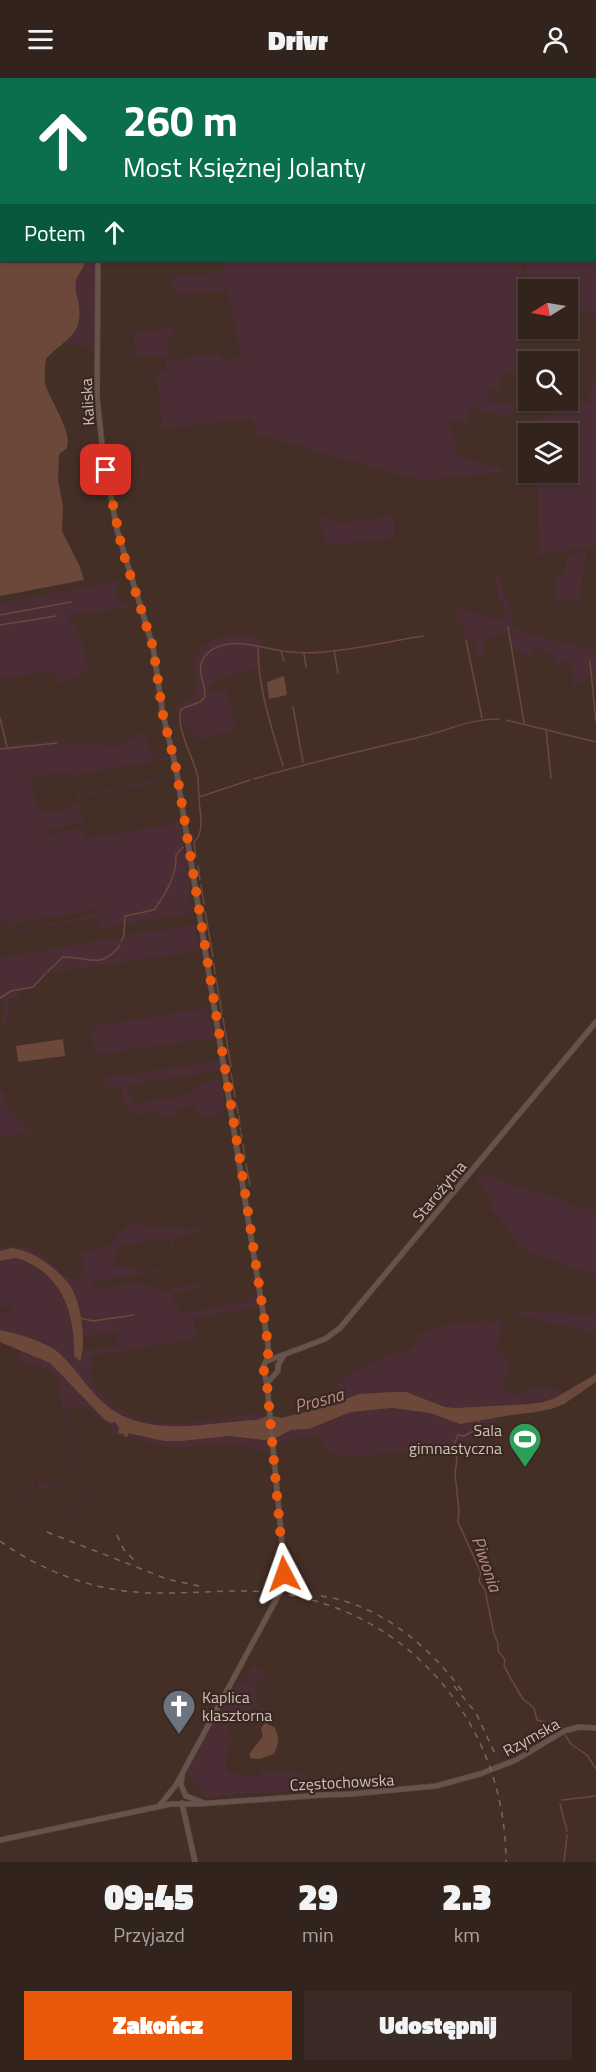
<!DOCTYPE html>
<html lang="pl">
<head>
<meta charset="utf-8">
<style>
  :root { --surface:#33231d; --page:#3b2b26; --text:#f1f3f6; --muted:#a9a4a4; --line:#4e403b; --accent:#ea580c }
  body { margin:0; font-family:"Titillium Web",sans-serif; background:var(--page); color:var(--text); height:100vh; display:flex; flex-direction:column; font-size:22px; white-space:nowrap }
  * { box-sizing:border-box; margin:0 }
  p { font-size:20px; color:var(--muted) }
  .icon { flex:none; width:33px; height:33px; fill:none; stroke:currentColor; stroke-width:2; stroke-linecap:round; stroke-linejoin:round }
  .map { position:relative; height:1784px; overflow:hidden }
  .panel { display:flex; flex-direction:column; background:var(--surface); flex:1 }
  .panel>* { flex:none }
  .guide { position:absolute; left:0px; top:0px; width:597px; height:183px; box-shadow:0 2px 4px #0004,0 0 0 2px var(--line); background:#0b6e4f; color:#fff; overflow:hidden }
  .needle { width:39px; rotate:259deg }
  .controls { position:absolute; left:518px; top:201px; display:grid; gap:12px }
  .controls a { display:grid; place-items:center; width:60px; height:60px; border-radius:0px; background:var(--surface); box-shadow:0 2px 4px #0004,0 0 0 2px var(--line); font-size:30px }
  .pin { position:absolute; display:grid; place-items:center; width:51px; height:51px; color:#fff; margin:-26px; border-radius:12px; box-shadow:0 3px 9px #0006 }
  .me { position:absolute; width:66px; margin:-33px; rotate:356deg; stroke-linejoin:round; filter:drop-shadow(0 0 4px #0008) }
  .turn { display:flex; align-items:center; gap:21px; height:126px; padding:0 24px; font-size:27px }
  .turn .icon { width:78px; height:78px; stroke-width:2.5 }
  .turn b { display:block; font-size:42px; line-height:51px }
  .then { display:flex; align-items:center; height:57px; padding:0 24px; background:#0003; gap:12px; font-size:22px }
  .eta { display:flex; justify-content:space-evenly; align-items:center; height:102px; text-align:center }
  .eta b { font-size:36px; font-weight:800; line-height:42px }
  .action { display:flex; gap:12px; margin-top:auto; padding:12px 24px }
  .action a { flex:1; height:69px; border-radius:0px; background:var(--accent); color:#fff; font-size:24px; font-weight:800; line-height:69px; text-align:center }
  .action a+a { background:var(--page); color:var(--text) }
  header { display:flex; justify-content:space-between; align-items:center; height:78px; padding:0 24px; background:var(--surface); font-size:27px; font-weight:800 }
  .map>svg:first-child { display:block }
</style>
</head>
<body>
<header><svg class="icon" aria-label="menu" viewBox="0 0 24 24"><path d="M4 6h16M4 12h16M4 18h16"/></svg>Drivr<svg class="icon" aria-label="person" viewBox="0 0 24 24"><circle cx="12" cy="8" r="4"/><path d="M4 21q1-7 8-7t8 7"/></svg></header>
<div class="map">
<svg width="596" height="1784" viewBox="0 0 596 1784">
  <rect width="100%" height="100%" fill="#442f27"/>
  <!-- green -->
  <g fill="#4a2d35" fill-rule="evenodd">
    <path d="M596,100V238L567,228V212H528V214L523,212L525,182H596Z"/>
    <path d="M85,182H96L94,269L63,266C79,252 83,244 79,223C77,217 74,210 76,204C78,195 85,190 85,182Z"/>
    <path d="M221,182H522L521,212L528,215V240L521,237L520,290L518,298L504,295L500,312H488L492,326L498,324L516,327L512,340L471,330L466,346L450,342L452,360L458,365L454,377L501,390V394L420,403L256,356L253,340L163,351L156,296L166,292L165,282L218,276L224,282L241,279L227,213L176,217L171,199L223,194Z"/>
    <path d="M172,250L177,257L169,258L170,277L136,278L133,254Z"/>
    <path d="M596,287V469L537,477L538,395L567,394V356L538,355V343L562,331V323L567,322V314L574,325H588Z"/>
    <path d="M395,438L394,460L327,468L319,440L330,439L332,445Z"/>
    <path d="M587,473L579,521L556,523L555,503L565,494L567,476Z"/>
    <path d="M495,497L501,498L504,519L509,523L514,551L596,573V605L591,599L572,608L574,591L568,581L556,588L550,573L534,571L530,580L517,572H511L508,557C499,555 491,557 483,563L484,578L476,576L472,561H466L463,547L456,544L457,531H467L481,538L501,542L504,525L498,521Z"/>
    <path d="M117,503L119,507L116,514L120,524L133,528L68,538L80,558L88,592L61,607L52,593L0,601V525Z"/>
    <path d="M238,556L262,560L259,588L256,590L222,600L211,606L209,612L217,614L228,613L235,652L198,662L182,644L176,629C181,625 191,622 195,616C198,611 196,603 195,598C190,566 212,560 238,556Z"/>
    <path d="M143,653L154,682L167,680L169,676V681L70,698L69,693L30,701C33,715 35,729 49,735L78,725L75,717L157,702L158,705L82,718L79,725L83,745L45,752L46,757L84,750L86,760L180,745L190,803L189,823L193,835L126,846L125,857L195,847L200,873L47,895L33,911L18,913L20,919L11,920L8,925L9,936L0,953V947L4,939V929L0,919V880L121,859L123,847L98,851L96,840L17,854L0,841V670C18,665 39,665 58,660L60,669L75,665L118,668L124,666ZM100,831L101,835L19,852L13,846Z"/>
    <path d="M208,930L214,960L95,977L91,953L95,952L93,948Z"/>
    <path d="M218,983L219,992L128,1007L132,1026L185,1017L198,1010V1005L221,1001L225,1032C219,1038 208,1038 199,1040L195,1027L177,1030L178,1039L159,1040L157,1033L134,1037L122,1022L121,1008L106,1011L104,1000Z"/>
    <path d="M0,1012L5,1016C5,1034 21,1041 31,1054L0,1059Z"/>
    <path d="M477,1097L484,1100L491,1097L502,1104L566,1122L569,1127L596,1131V1198L520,1170L503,1143L489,1130L492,1124L476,1100Z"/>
    <path d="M134,1146L150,1147V1150C167,1149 183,1153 200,1150V1154L179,1158L173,1167H171L170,1160L120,1168L115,1176L113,1187L143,1193L163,1190L165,1192L91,1204L95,1208L106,1209L130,1206L147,1207L161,1213L203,1205L204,1209L170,1215L182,1235L250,1223L249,1221L243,1219L257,1217L259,1229L194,1240L196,1261L92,1278C89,1301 90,1305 108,1322C119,1331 135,1341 149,1343C180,1349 230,1340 260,1334L262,1340C251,1343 240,1342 230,1344C184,1349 135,1354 98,1321C84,1309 71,1282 56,1273C39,1262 19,1256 0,1252V1233L10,1236L13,1231L0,1227V1183L15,1180L20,1181L54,1202L72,1241L74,1273L81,1281L82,1273L119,1268L117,1254L83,1259C82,1242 79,1219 68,1205C54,1187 23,1165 0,1173V1170C19,1163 40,1174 54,1186C58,1190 62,1198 68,1200C75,1203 81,1199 85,1194L80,1174L107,1169L125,1150Z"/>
    <path d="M596,1227V1255L520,1238L521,1232L594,1237Z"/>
    <path d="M483,1243L503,1244L496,1272L512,1284L504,1304V1313L513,1317L523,1316L526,1310L556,1311L564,1315C543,1327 521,1325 498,1328C481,1329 464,1332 448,1329C433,1326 419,1316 404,1314C371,1310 346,1323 316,1332L315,1318L332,1312L345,1299L385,1278L412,1270L420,1255L452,1245Z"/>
    <path d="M23,1273L50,1285L104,1342L115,1344L119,1350L117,1354L124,1356L125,1359L112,1356V1348L103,1344L84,1327L65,1333L85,1429L64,1434L60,1407L39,1410L37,1401L33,1402L34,1411L15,1414L13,1409L0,1412L14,1407L17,1412L27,1411L33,1407L32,1401L39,1400L42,1407L60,1404L64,1431L78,1430L83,1426L56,1298L40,1289L20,1285L16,1278Z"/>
    <path d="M392,1330L430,1335L439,1339L470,1344L497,1339L498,1342L484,1347L477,1356L469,1363L452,1366L447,1379C433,1376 419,1374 404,1374C379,1374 347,1385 324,1371L320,1360L317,1357L278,1365V1359L291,1352L309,1351L317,1347L326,1346L351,1334Z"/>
    <path d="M128,1355L164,1363H181L230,1358L268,1361L269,1375L248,1368L201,1367L177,1371L139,1363L128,1358Z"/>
    <path d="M253,1588L266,1595L253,1608L259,1616L256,1622L261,1628L236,1635L234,1633L230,1640L227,1658L233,1661L226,1679L227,1695L260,1698V1694L267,1693L270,1695L297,1693L315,1705L316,1711L205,1719L186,1694L233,1607L238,1608L245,1603Z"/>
  </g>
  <!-- water -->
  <g fill="#6c483a">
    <path d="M0,128L2,182H85C85,190 78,195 76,203C74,211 78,220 79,227C83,259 64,261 46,281C45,289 44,297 45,305C48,319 75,357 66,371C64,373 61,374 59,377L58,402L63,429L62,453L80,489L84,502L0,518Z"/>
    <path d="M284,598L287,617L269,621L267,604Z"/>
    <path d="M63,961L65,978L18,984L16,968Z"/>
    <path d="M11,1170C33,1172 55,1189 69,1206C81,1222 87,1264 80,1283L74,1278C75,1236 63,1197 20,1181L15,1180L0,1183V1173Z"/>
    <path d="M0,1252C18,1256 45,1263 59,1275C84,1298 95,1327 128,1340C168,1356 214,1344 256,1342C266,1339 268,1336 281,1340L337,1326L348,1320L359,1316L391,1314H406L445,1329L456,1330L529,1326L543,1324L555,1320L596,1296V1304L564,1326L551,1331L537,1334L511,1337L460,1346L430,1335L392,1330L351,1334L309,1351L291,1352L276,1360L264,1362L230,1358L181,1363H164L128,1355V1358L125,1359L124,1356L118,1355L119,1350L115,1344L111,1345L105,1342L50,1285L0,1264Z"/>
    <path d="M265,1645L274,1649C281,1660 278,1665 274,1676L259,1681L250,1680V1675L263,1658L261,1650Z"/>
  </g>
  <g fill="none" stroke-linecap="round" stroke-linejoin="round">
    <!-- stream -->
    <g stroke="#6c483a" stroke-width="1.5">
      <path d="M0,537L71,524"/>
      <path d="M0,547L56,538"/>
      <path d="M508,549L524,645"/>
      <path d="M466,562L482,640"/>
      <path d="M258,569C258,610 271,648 283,688"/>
      <path d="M334,572L338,595"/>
      <path d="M281,573L284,583"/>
      <path d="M304,576L306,589"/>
      <path d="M590,583L596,645"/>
      <path d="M293,629L303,684"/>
      <path d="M0,640L7,669"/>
      <path d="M506,642L596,664"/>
      <path d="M546,651L551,700"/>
      <path d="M0,671L57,665"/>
      <path d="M254,701C310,684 367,672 424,658C453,651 468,641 499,641"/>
      <path d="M199,719C198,711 199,703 197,695C192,679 175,646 181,631L200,624L205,619C206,603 193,590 207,576C227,555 267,572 291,574C329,578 383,564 423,558"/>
      <path d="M196,779L194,764C206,754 199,733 199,719L250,702"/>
      <path d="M198,788L200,802"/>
      <path d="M201,807L204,826"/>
      <path d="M205,833L213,879"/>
      <path d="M121,864L124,857L125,838L154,832C166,815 177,797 176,777L183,769"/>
      <path d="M214,886L215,896"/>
      <path d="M47,894L63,879C88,878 101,893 120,867"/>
      <path d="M216,900L222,936"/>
      <path d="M0,920L11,913L33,909L45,896"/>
      <path d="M223,940L231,989"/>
      <path d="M231,995L235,1019"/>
      <path d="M236,1025L238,1035"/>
      <path d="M239,1038L240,1046"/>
      <path d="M240,1050L241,1052"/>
      <path d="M241,1055L242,1059"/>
      <path d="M243,1066L245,1080"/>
      <path d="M246,1086L250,1107"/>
      <path d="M80,1240L93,1243L134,1237"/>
      <path d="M479,1341L477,1351L464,1358L458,1357L453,1369L457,1380L455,1396L459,1433L458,1444L481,1495L479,1503L485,1512L494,1556L498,1565V1573L505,1582L504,1587L511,1601L523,1621L534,1630L537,1642L545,1644"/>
      <path d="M550,1644H557L562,1648"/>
      <path d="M565,1657L571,1666L587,1677L596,1691"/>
      <path d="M562,1722L596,1718"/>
      <path d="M560,1726L567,1753"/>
      <path d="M564,1784L567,1757"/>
    </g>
    <defs>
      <g id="secondary">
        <path d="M102,2V0"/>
        <path d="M98,182L97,319L103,375L117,452L153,569L163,637L176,690L268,1266V1279L263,1289L267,1306L284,1486L283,1502L278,1518L176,1707L160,1727"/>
        <path d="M267,1283L325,1261L340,1250L596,944"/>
        <path d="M268,1304L278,1293V1287L284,1277"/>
        <path d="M182,1697L181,1707L186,1718"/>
        <path d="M186,1718L202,1724"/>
        <path d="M182,1725L195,1784"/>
        <path d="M0,1762L171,1726H197L323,1717L351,1716L436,1708L480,1696L516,1682L564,1653L579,1649L596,1650"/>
      </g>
    </defs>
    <!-- secondary casing -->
    <use href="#secondary" stroke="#5d4c45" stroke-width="6"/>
    <!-- secondary -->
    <use href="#secondary" stroke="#675349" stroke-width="4.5"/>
    <!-- rail -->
    <g stroke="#7b665d" stroke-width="1.5" stroke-dasharray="6 6" stroke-linecap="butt">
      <path d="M47,1454L167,1501L199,1508"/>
      <path d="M117,1457L124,1472L138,1486"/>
      <path d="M0,1463C45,1495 97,1514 153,1515C194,1516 235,1510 276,1515C412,1532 506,1649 506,1784"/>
      <path d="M321,1518C377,1525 430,1568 462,1613"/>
      <path d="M454,1608L476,1635L497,1680"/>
    </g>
  </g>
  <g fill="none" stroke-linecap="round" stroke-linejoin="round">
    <!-- route -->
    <path stroke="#ea580c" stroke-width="10" stroke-dasharray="0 18" d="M106,392L122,471L153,569L163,637L176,690L242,1095L268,1266V1279L263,1289L267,1306L284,1496"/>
  </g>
  <!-- icons -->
  <defs>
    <symbol id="stadium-pin" viewBox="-11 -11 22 30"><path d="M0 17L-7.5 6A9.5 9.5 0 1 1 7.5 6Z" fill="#2e9e5b" stroke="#392720"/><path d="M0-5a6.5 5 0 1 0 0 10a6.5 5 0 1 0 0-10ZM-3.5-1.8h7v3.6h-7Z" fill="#fff"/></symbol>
    <symbol id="church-pin" viewBox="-11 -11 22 30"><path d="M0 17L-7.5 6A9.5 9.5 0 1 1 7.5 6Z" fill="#6b7280" stroke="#392720"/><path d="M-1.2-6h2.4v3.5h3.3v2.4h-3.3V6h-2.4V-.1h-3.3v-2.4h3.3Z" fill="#fff"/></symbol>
  </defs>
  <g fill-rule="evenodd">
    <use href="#stadium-pin" x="506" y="1342" width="38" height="52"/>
    <use href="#church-pin" x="160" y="1609" width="38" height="52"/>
  </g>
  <g text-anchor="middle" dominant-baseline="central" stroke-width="4.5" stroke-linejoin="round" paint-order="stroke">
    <!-- street labels -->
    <g font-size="16" fill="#cdbfb9" stroke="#392720">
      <text transform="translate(87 324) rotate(-93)">Kaliska</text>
      <text transform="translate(439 1113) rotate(-50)">Starożytna</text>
      <text transform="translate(531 1659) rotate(-29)">Rzymska</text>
      <text transform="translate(342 1704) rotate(-3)">Częstochowska</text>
    </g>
    <!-- poi labels -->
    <g font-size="16" fill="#cdbfb9" stroke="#392720" text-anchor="end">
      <text x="502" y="1352">Sala<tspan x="502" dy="18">gimnastyczna</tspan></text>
      <text x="202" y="1619" text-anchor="start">Kaplica<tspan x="202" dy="18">klasztorna</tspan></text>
    </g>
    <!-- water labels -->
    <g font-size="18" font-style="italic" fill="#b58e7f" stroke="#392720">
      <text transform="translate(319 1322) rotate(-15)">Prosna</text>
      <text transform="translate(487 1486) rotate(71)">Piwonia</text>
    </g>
  </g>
</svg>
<div class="controls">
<a><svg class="needle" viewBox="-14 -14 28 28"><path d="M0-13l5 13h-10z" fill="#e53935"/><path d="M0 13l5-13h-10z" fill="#a9a4a4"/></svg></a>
<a><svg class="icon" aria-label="search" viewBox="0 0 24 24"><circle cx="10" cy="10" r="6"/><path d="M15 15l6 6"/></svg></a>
<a><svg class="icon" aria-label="layers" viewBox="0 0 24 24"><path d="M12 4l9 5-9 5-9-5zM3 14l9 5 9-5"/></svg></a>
</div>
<div class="pin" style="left:106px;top:392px;background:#d93025"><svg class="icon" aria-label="arrive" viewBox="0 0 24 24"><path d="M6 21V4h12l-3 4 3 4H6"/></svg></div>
<svg class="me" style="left:284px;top:1496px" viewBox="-20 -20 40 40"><path d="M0-17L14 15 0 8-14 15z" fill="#ea580c" stroke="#fff" stroke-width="4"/></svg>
<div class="guide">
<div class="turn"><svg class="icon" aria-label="ahead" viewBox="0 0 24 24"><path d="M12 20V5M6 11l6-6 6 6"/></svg><div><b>260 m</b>Most Księżnej Jolanty</div></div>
<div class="then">Potem<svg class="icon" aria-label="ahead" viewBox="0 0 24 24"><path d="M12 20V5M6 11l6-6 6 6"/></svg></div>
</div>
</div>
<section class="panel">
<div class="eta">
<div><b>09:45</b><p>Przyjazd</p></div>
<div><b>29</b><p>min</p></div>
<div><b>2.3</b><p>km</p></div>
</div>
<div class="action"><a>Zakończ</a><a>Udostępnij</a></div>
</section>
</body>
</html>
